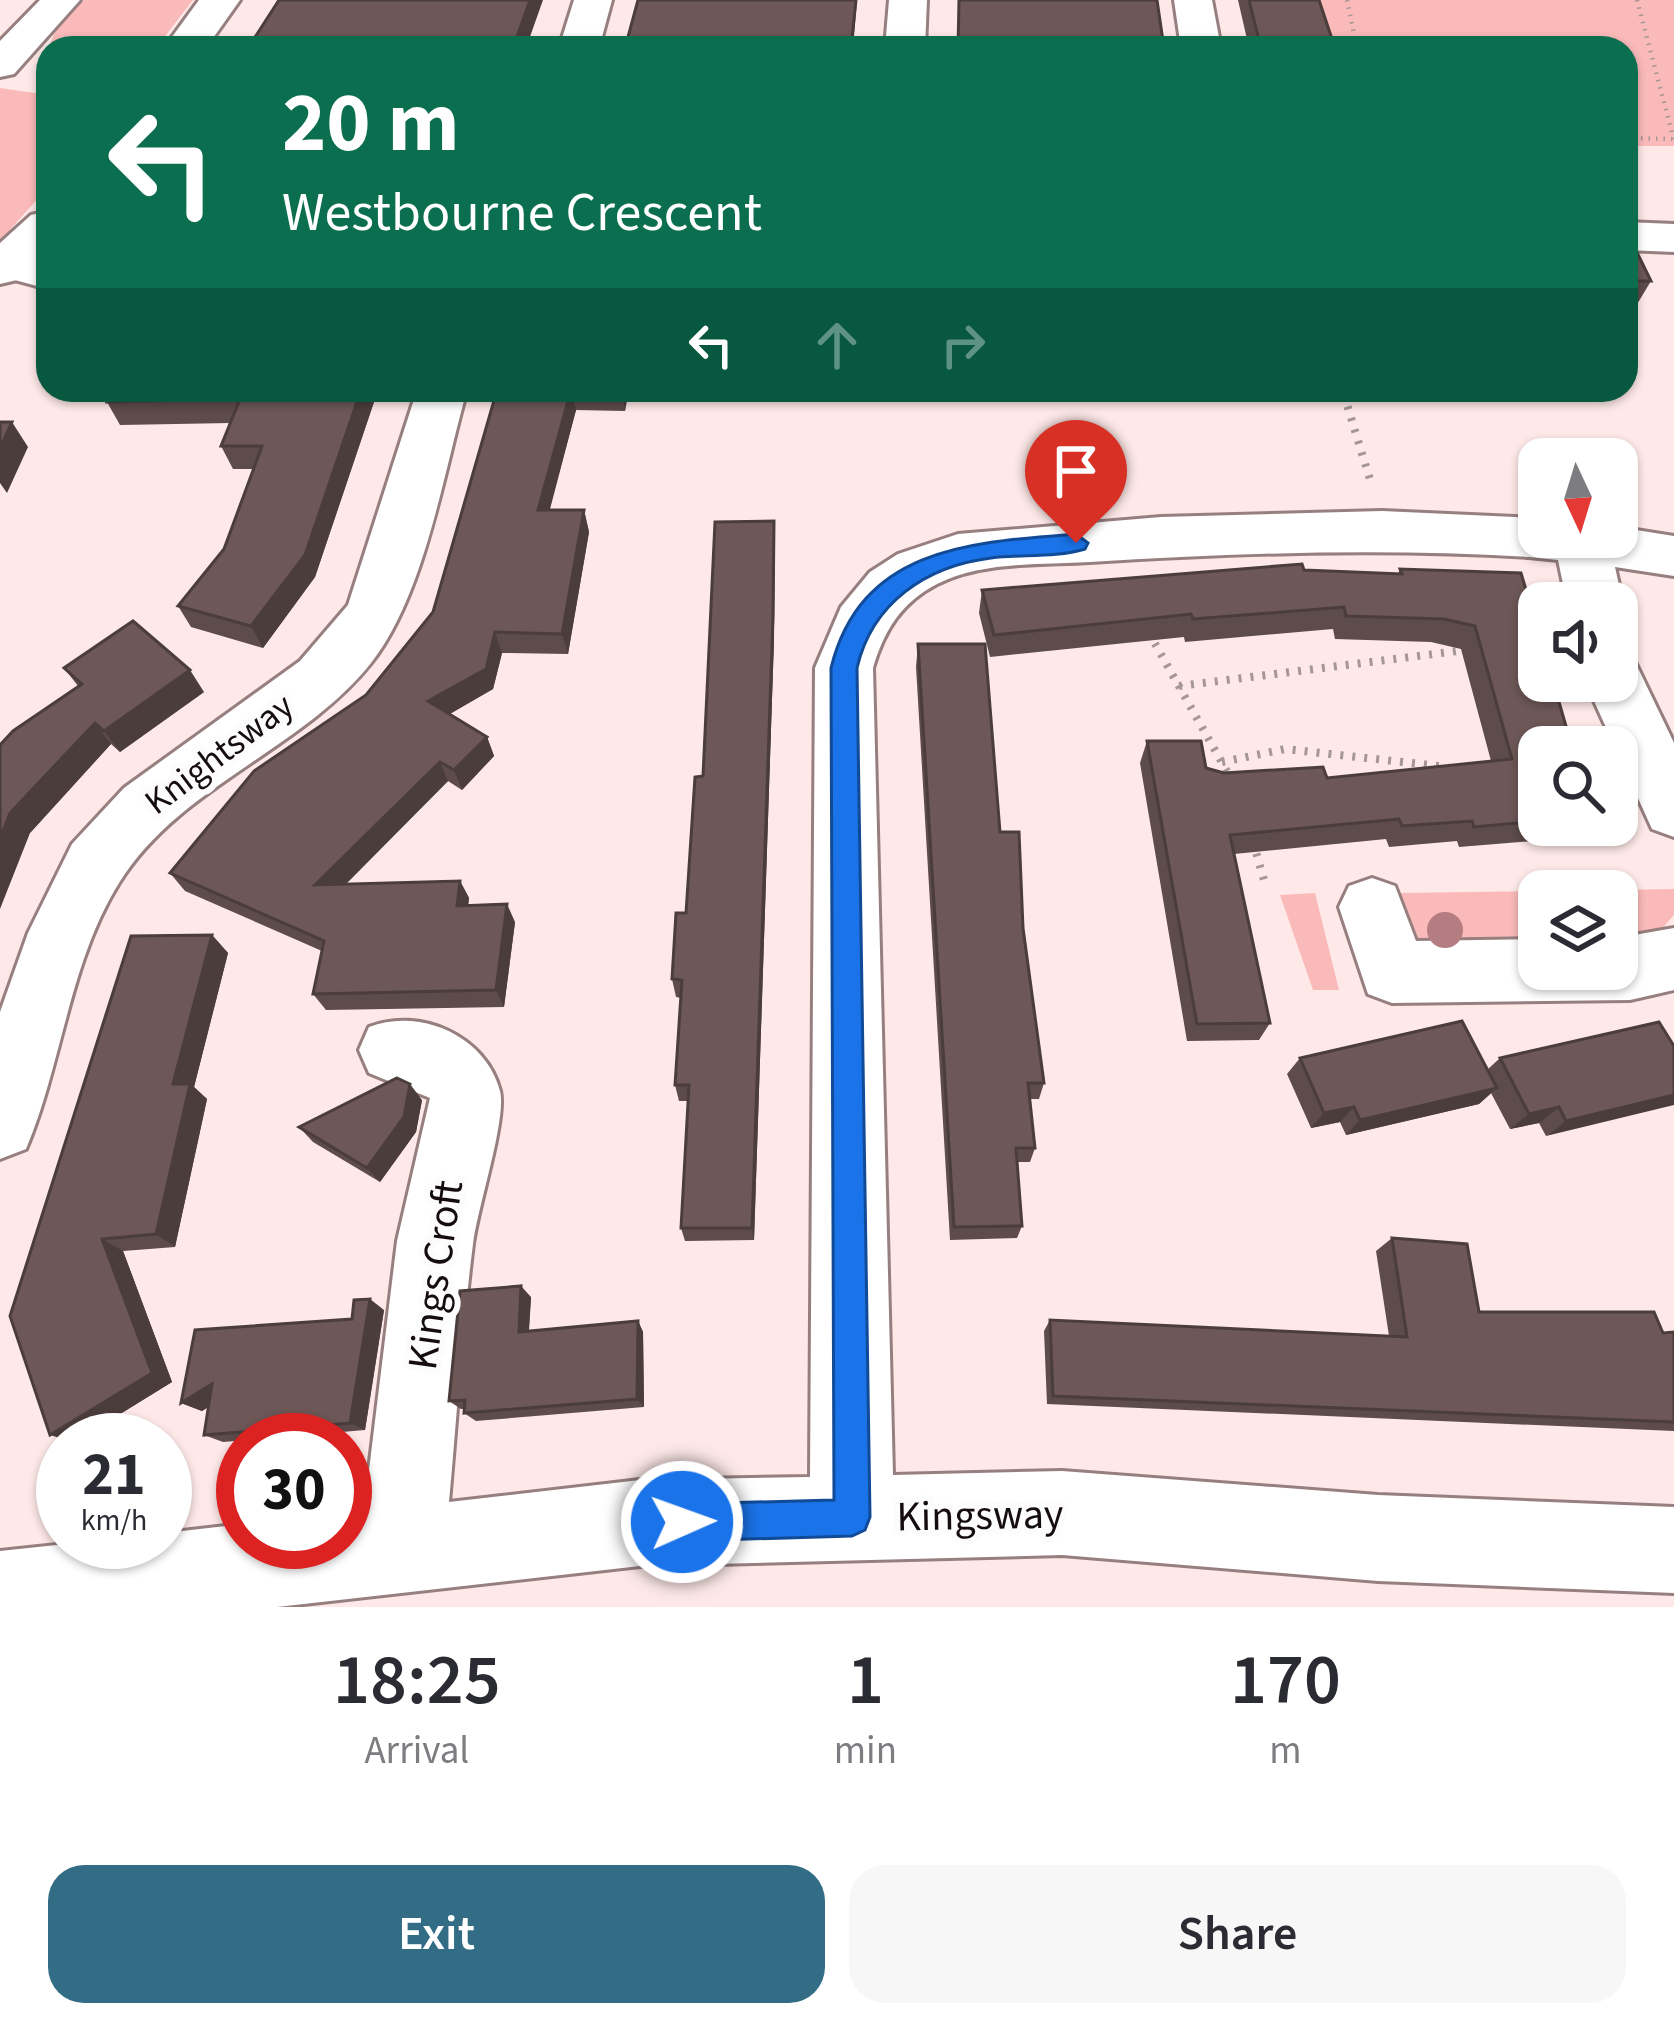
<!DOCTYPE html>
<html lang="en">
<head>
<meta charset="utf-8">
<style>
  :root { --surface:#fff; --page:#f7f7f7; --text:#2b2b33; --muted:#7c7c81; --accent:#326c85 }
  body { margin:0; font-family:"Source Sans 3",sans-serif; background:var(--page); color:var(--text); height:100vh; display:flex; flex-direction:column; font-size:45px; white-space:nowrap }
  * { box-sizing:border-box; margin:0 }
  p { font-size:39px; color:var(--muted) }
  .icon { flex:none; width:66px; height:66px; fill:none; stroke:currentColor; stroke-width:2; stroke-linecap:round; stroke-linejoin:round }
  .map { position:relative; height:1607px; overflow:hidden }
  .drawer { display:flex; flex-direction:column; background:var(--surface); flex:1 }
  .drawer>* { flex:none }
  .top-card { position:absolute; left:36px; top:36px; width:1602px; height:366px; border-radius:36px; box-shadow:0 3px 9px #0004; background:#0b6e4f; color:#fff; overflow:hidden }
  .needle { width:78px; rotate:176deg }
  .tools { position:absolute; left:1518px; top:438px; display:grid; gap:24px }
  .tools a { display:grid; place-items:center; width:120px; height:120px; border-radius:24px; background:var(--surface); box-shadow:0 3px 9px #0004; font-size:60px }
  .speed { position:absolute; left:36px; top:1413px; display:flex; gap:24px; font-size:60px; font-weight:700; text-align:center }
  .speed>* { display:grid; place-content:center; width:156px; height:156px; border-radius:50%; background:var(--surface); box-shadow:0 3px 9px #0004; line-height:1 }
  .speed small { font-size:30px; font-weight:400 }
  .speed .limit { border:18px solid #d22; background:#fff; color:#111 }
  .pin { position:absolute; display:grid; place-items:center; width:102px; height:102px; color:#fff; margin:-123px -51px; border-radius:50% 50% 50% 0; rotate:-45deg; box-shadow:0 0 12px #0007 }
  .pin .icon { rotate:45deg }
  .me { position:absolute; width:132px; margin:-66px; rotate:88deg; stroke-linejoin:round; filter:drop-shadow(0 0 9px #0008) }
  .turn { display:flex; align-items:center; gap:42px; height:252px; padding:0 48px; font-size:54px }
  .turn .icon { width:156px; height:156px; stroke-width:2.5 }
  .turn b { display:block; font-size:84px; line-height:102px }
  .lanes { display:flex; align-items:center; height:114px; padding:0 48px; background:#0003; justify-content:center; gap:60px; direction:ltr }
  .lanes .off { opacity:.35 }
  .eta { display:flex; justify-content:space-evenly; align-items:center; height:204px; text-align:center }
  .eta b { font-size:72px; font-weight:600; line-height:84px }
  .primary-button { display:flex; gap:24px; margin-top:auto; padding:24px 48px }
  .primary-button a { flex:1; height:138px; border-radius:36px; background:var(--accent); color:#fff; font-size:48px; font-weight:600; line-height:138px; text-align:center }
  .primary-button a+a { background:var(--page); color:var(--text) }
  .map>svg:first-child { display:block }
</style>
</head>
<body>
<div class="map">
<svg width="1674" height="1607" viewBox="0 0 1674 1607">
  <rect width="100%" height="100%" fill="#fee9e8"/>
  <!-- green -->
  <g fill="#fbbaba">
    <path d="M84,0H193L156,48H49L56,28Z"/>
    <path d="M1319,0H1674V146H1626V48H1331Z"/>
    <path d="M0,88L48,95V187L0,241Z"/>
    <path d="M1674,889V915L1660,931L1617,945V891H1544Z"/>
    <path d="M1539,891V945H1413L1398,893Z"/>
    <path d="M1315,893L1339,990H1313L1280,895Z"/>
  </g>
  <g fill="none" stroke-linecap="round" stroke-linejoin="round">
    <defs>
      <g id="minor">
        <path d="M40,0H80L14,74L0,77V41Z"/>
        <path d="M574,0H612L599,48H559Z"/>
        <path d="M889,0H927L925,48H885Z"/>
        <path d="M1174,0H1212L1221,48H1181Z"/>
        <path d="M1626,222L1674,224V252L1626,250Z"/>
        <path d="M7,249L48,259V289L0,276V250Z"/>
        <path d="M417,390H467C443,474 425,594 371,663C301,751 179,786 119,883C69,963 62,1064 26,1149L0,1159V1012L28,933L72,844L124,788L300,661L348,605Z"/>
        <path d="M1382,511L1539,518V537H1617V527L1674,536V576L1615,567L1623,603L1617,615V603H1567L1558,560L1529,557C1383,548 1237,553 1090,562C1041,565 983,561 937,584C902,602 884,630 873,668L893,1475L1062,1471L1378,1495L1674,1507V1593L1378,1581L1062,1555L640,1566L277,1607H0V1551L85,1542H165V1533L243,1524V1542H345V1513L364,1511L397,1241L430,1098L369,1073L359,1050L369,1027C420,1007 486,1036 500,1091C507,1119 477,1209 473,1244C462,1330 457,1416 449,1502L640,1480L810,1477L815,668L841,607L870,572L898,554L958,534L1161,517Z"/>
        <path d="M1617,658L1636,664L1674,743V837L1652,829L1585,681H1617Z"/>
        <path d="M1372,878L1395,886L1416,941L1539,939V969H1617V938L1674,928V990L1630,1000L1392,1003L1368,994L1339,907L1349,886Z"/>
      </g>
      <g id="major">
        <path d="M199,0H240L206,48H164Z"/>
        <path d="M48,211V251L17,280L0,284V243L31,215Z"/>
      </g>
    </defs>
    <!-- minor casing -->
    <use href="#minor" stroke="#977f7f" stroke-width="6"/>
    <!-- major casing -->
    <use href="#major" stroke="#977f7f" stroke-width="6"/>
    <!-- path-far1 -->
    <g stroke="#a69695" stroke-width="4.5" stroke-dasharray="1.5 6" stroke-linecap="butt">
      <path d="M1347,0L1357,48"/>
      <path d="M1637,0L1674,140"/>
      <path d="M1626,138L1672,139"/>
      <path d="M1342,390L1345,398"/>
    </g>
    <!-- path -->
    <g stroke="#a69695" stroke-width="8" stroke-dasharray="3 9" stroke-linecap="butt">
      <path d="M1344,395L1372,486"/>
      <path d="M1149,633L1230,777"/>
      <path d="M1179,686L1466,650"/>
      <path d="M1222,762L1285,749L1448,767"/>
      <path d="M1253,842L1266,887"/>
    </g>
    <!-- minor -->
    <use href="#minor" fill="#fff" fill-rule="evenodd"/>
    <!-- major -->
    <use href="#major" fill="#fff" fill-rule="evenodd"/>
  </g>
  <!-- trees -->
  <circle fill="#b47d81" cx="1445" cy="930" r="18"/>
  <!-- wall -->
  <g fill="#5e4b4b">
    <path d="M1238,0H1319L1335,48H1249Z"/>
    <path d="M1626,230L1651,281L1636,306H1626Z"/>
    <path d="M111,390H378L315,577L263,648L191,627L178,606L224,549L254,469H233L221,446L231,423L120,425L107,402Z"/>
    <path d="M497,390H763L762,401L628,396L625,411L576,410L549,510H584L589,532L568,654L502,653L493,689L450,714L487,737L494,756L462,790L448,781L346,884L460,881L469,898L468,906L515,922L504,1007L326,1010L313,994L322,951L185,891L170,873L366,695L433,612Z"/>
    <path d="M775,545L774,639L754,1240L685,1241L681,1228L688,1101H679L675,1085L681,998L676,997L672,979L686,913L703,776Z"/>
    <path d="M1400,569L1521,573L1539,747V825H1603L1594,836L1459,847L1457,841L1389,847L1386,839L1234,854L1270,1023L1259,1040L1187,1041L1140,763L1147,741L1206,768L1224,773L1327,778L1491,761L1461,649L1431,642L1335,639L1333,629L1185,642L1184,637L990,657L979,613L982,590L1304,570L1398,574Z"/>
    <path d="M918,644L1000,832L1023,928L1044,1083L1039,1099H1030L1035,1148L1030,1162H1017L1022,1226L1017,1238L950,1240L916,667Z"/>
    <path d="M64,668L204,692L120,752L111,744L30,833L78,686Z"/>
    <path d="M212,935L228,953L194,1087L207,1099L175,1247L123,1251L172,1382L78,1440H66L131,936Z"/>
    <path d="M1674,1046L1546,1136L1539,1123L1510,1129L1491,1093L1479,1104L1346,1135L1340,1122L1311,1128L1287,1074L1300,1058L1487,1070L1500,1058Z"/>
    <path d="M422,1100L416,1132L380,1182L313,1142L299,1127Z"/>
    <path d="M1392,1238L1479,1312L1663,1333L1674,1332V1431L1047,1404L1044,1331L1050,1320L1389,1336L1376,1251Z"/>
    <path d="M531,1297L529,1331L638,1321L643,1332L644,1407L476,1421L464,1413L465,1409H461L449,1401Z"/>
    <path d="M384,1310L365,1430L223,1442L204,1435L208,1407L202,1411L181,1403L352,1319Z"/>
  </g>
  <!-- shaded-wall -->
  <g fill="#4c3d3d">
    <path d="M530,0H543L526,48H513Z"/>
    <path d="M856,0H857L853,48H851Z"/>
    <path d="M361,390H378L315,577L263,648L251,626Z"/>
    <path d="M571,390L576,410L544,532L538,510Z"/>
    <path d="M622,390H627L625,411Z"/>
    <path d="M12,422L28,447L7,493L0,483V448Z"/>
    <path d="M584,510L589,532L568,654L562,634Z"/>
    <path d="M774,521V639L754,1240L752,1228Z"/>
    <path d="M495,632L502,653L493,689L437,721L428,701Z"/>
    <path d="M190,670L204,692L120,752L104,731Z"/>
    <path d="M95,723L111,744L30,833L0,909V839L10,813Z"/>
    <path d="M487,737L494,756L462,790L454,770Z"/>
    <path d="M440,762L448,781L327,903L315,885Z"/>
    <path d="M460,881L469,898L466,923L457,906Z"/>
    <path d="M507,904L515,922L504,1007L496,990Z"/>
    <path d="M212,935L228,953L194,1087L207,1099L175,1247L156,1234L173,1084Z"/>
    <path d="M410,1084L422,1100L416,1132L380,1182L367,1168Z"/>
    <path d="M1497,1088L1479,1104L1346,1135L1360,1120Z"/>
    <path d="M1674,1095V1105L1546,1136L1566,1121Z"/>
    <path d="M1354,1107L1340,1122L1311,1128L1324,1113Z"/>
    <path d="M1559,1107L1539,1123L1510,1129L1529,1114Z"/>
    <path d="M102,1239L123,1251L172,1382L78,1440H66L50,1435Z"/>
    <path d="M521,1286L531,1297L528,1342L519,1332Z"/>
    <path d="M370,1299L384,1310L365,1430L350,1423Z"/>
    <path d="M638,1321L643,1332L644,1407L637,1399Z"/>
    <path d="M212,1384L231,1393L202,1411L181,1403Z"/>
  </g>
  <!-- building -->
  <g fill="#6d5757" stroke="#4c3d3d" stroke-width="3">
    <path d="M279,0H530L513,48H248Z"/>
    <path d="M638,0H856L851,48H625Z"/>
    <path d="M959,0H1157L1164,48H958Z"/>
    <path d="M1249,0H1319L1335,48H1261Z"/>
    <path d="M1626,230L1651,281H1626Z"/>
    <path d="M111,390H361L305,555L251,626L178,606L224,549L262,446H221L240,399L107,402Z"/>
    <path d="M497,390H571L538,510H584L562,634L495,632L486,669L428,701L487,737L454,770L440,762L315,885L460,881L457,906L507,904L496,990L313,994L324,941L170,873L254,771L366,695L433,612Z"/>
    <path d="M0,422H12L0,448Z"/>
    <path d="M774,521L773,616L752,1228H681L689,1085H675L682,980L672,979L676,913H686L695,777L703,776L715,522Z"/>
    <path d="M1302,564L1304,570L1402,574L1400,569L1521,573L1539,633V681H1553L1572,747H1539V821L1474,827L1472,821L1402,826L1399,819L1230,835L1270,1023L1197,1024L1147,741H1201L1206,768L1224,773L1323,767L1327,778L1512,759L1475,626L1444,619L1346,616L1344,607L1193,619L1191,614L994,635L982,590Z"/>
    <path d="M133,621L190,670L104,731L95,723L10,813L0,839V745L13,731L82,684L64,668Z"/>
    <path d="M918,644H985L1000,832H1019L1023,928L1044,1083H1028L1035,1148H1016L1022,1226L954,1227Z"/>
    <path d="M212,935L173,1084H190L156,1234L102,1239L152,1373L50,1435L10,1316L131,936Z"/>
    <path d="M1462,1021L1497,1088L1360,1120L1354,1107L1324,1113L1300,1058Z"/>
    <path d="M1659,1022L1674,1046V1095L1566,1121L1559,1107L1529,1114L1500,1058Z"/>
    <path d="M397,1078L410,1084L404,1117L367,1168L299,1127Z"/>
    <path d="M1392,1238L1467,1244L1479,1312H1654L1663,1333L1674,1332V1422L1053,1396L1050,1320L1407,1337Z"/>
    <path d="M521,1286L519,1332L638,1321L637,1399L464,1413L465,1400L449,1401L460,1291Z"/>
    <path d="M370,1299L350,1423L204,1435L212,1384L181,1403L195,1330L352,1319L354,1300Z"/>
  </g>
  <!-- route -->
  <path fill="#1a73e8" stroke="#114b97" stroke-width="3" d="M1076,534L1088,543L1085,549C1055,558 1022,554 991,558C926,566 872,603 857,668L870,1517L865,1530L852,1536L682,1541L669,1535L664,1522L669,1509L682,1504L834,1500L831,668C861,547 971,542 1076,534Z"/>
  <g text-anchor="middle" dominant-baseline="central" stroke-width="12" stroke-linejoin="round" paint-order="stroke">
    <!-- street labels -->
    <g font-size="36" fill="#150d0d" stroke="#fcfcfc">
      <text transform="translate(219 754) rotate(-37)">Knightsway</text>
    </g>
    <!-- near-street labels -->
    <g font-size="42" fill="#150d0d" stroke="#fcfcfc">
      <text transform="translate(436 1275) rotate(-82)">Kings Croft</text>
      <text transform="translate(980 1516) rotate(-1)">Kingsway</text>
    </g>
  </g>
</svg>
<div class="tools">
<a><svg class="needle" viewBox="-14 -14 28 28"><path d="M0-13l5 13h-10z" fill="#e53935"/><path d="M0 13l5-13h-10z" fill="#7c7c81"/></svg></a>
<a><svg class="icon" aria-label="sound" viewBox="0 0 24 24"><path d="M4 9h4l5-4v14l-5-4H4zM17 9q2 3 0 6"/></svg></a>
<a><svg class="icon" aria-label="search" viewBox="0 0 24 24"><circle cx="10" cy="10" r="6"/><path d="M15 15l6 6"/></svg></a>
<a><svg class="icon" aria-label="layers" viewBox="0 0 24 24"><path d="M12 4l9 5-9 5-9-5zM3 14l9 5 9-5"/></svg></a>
</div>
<div class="speed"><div>21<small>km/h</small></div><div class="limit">30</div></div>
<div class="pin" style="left:1076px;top:543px;background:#d93025"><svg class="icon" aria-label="arrive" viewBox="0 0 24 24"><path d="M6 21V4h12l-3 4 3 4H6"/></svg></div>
<svg class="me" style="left:682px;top:1522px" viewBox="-20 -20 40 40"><circle r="17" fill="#1a73e8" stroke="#fff" stroke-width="3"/><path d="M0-11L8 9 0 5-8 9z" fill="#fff"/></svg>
<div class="top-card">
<div class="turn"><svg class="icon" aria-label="left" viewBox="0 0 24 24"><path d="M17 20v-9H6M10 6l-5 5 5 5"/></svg><div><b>20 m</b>Westbourne Crescent</div></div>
<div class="lanes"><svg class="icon" aria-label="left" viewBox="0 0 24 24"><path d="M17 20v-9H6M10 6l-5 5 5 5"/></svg><svg class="icon off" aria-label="ahead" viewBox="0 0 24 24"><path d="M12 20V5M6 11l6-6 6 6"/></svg><svg class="icon off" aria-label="right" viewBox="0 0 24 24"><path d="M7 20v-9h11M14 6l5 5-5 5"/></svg></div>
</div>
</div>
<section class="drawer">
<div class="eta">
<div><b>18:25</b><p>Arrival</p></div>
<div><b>1</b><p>min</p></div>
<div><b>170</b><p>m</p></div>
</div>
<div class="primary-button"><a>Exit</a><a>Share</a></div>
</section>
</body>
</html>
